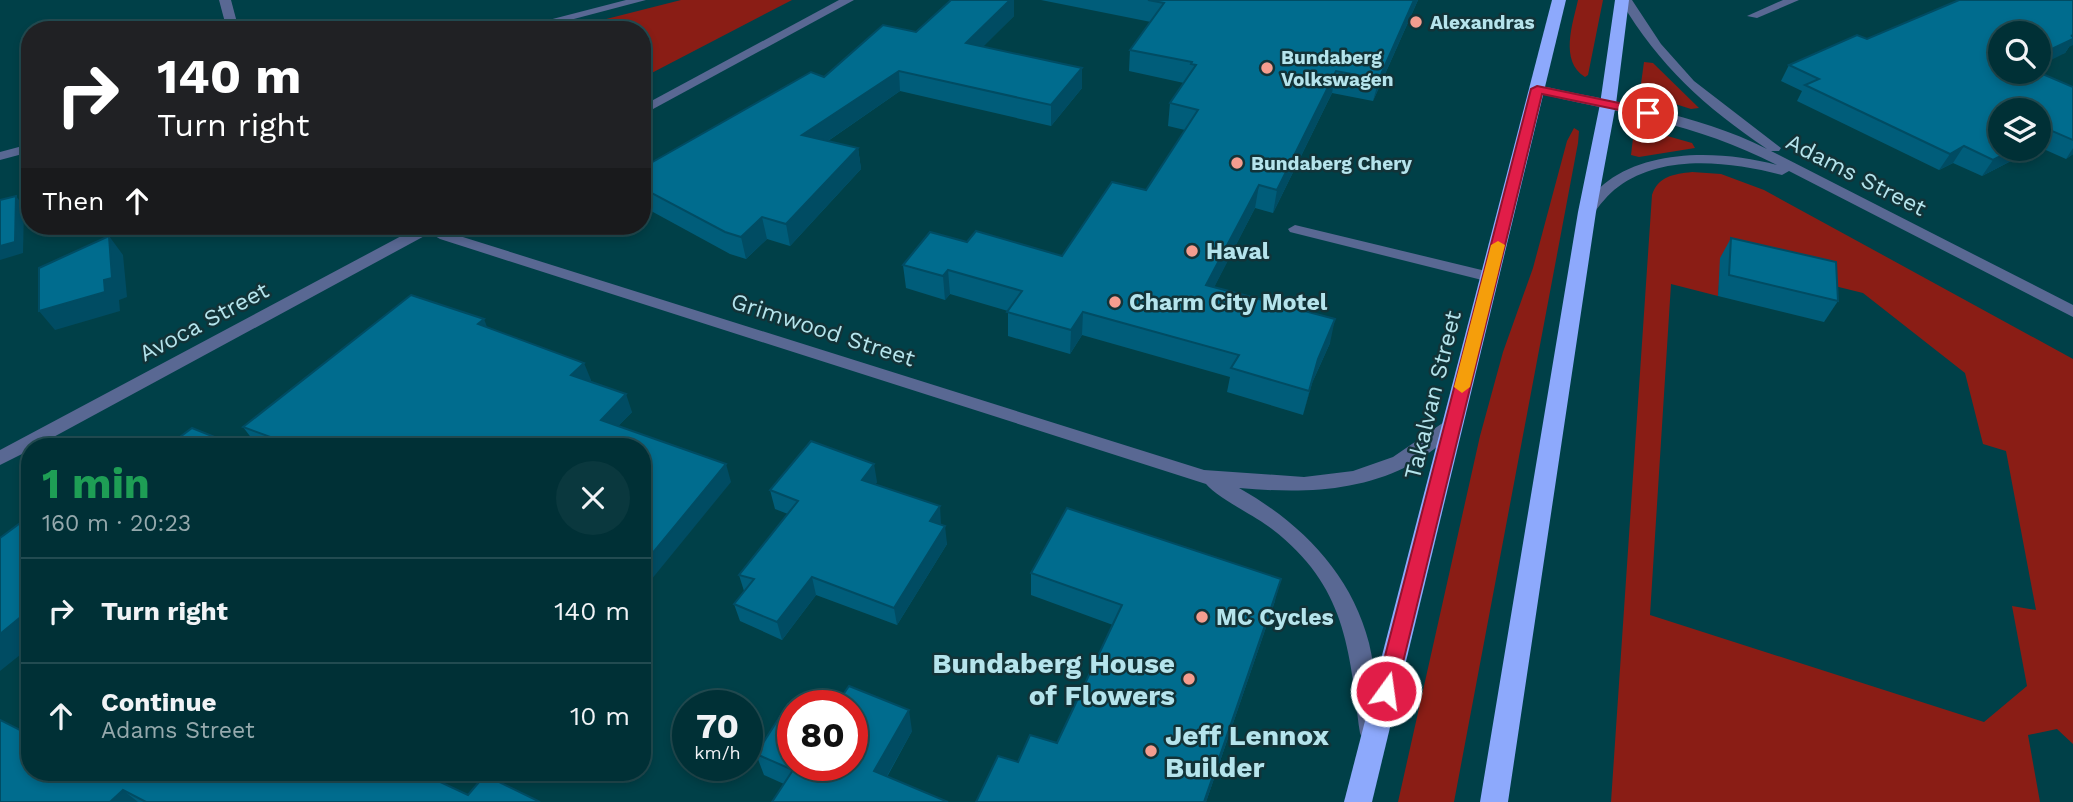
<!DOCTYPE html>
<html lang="en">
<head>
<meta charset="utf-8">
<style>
  :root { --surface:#003036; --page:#0a383e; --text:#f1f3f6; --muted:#95a9ad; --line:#224b51 }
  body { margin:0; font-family:"Work Sans",sans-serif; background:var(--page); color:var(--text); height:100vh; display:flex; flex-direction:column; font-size:26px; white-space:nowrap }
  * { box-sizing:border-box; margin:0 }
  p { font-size:23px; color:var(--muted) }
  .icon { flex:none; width:38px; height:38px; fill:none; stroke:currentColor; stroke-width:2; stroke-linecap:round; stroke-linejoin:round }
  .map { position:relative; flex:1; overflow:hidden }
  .details { position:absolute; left:21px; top:438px; width:630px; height:343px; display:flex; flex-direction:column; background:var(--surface); border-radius:28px; box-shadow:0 4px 10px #0003,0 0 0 2px var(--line) }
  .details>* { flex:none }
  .guide { position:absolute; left:21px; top:21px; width:630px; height:214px; border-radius:28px; box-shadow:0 4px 10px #0003,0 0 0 2px var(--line); background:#202124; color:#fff; overflow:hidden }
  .fabs { position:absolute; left:1988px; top:21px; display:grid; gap:14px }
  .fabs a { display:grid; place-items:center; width:63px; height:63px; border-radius:50%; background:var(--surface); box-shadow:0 4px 10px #0003,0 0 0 2px var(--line); font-size:35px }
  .speed { position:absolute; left:672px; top:690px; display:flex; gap:14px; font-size:35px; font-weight:700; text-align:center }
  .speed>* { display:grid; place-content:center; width:91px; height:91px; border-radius:50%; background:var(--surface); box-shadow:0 4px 10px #0003,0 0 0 2px var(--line); line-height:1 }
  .speed small { font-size:18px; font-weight:400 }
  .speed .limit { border:10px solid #d22; background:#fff; color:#111 }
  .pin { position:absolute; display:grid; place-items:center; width:60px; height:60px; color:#fff; margin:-30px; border:4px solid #fff; border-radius:50%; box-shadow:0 2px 7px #0007 }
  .me { position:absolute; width:77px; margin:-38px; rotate:14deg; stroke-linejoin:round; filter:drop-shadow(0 0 5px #0008) }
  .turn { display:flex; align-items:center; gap:24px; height:147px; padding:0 21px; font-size:32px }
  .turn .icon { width:91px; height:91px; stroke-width:2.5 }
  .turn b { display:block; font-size:49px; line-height:60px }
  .then { display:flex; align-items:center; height:66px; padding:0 21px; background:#0003; gap:14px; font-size:26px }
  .round { display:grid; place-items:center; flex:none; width:74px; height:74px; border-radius:37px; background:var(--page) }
  .overview { display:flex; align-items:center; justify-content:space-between; height:119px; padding:0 21px }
  h1 { font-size:42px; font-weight:700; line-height:52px; color:#1e9e55 }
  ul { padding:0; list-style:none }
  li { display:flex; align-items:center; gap:21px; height:105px; padding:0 21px; border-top:2px solid var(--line) }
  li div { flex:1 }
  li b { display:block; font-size:26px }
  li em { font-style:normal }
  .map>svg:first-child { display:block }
</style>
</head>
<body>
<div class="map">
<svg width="2073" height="802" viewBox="0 0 2073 802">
  <rect width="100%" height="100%" fill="#004048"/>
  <!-- green -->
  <g fill="#8a1d15" fill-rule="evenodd">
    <path d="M681,0H792L642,78V30H563Z"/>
    <path d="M1578,0H1603L1588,75L1585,77C1559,61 1573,23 1578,0Z"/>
    <path d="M1644,62L1653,63L1699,108L1691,109L1647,95L1640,91Z"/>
    <path d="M1574,128L1579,131L1578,143L1454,802H1398L1480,436L1503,352L1533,268L1567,141Z"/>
    <path d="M1639,128L1692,143L1695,148L1639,157L1631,155L1634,130Z"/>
    <path d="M1692,172L1721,174L1764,190L2073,359V744L2057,729L2028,735L2040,802H1611L1652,195C1658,176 1674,174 1692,172ZM1721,258L1863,293L1965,373L1983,444L2006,451L2036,610L2012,606L2027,686L1984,722L1650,615L1671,284L1718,296Z"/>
  </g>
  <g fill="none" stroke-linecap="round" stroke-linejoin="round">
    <!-- minor -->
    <g fill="#596893" fill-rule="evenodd">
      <path d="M219,0H231L239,30H227Z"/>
      <path d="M626,0H646L532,30H510Z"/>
      <path d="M839,0H854L642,115V106Z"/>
      <path d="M1620,0H1632L1661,44L1694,81L1781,148L1779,151H1771L2073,305V317L1789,171L1782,175C1731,162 1664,153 1618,187C1608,194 1600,205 1592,215H1582L1580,212L1582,209C1590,199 1597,189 1608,181C1653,148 1725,151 1777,165C1695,123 1620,113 1532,92V86L1537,85C1614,102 1696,113 1767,149C1704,106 1660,67 1620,0Z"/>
      <path d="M1783,0H1799L1757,18L1747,16Z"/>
      <path d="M30,144V152L0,160V152Z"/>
      <path d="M1295,225L1490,272L1498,277L1490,282L1290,232L1288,229Z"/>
      <path d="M420,226H439L450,233L1204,470L1304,477L1353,471L1393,457L1447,420H1459L1462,425L1459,430C1442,442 1425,458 1406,467C1353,493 1296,493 1239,488C1301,523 1351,573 1369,643C1376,673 1378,703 1382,733L1379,740L1371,743L1363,740L1360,733C1349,648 1346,586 1272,529C1254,515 1219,499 1206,484L440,239L430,233L37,446H30V450L0,465V450Z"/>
    </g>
    <!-- highway -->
    <g fill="#8da9fc" fill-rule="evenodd">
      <path d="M1552,0H1566L1372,802H1344Z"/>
      <path d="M1615,0H1629L1616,104L1596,212L1508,802H1480L1578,212L1600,104Z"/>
    </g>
  </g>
  <!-- wall -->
  <g fill="#005d7a">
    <path d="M1041,0H1418L1373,101L1332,93L1273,213L1255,208L1214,287L1330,343L1312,383L1303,415L1227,392L1230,377L1082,335L1070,354L1008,336V311L950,294L945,300L906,288L903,265L967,242L1062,256L1146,190L1185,130L1168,126L1170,103L1184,83L1129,71L1130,50L1151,22Z"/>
    <path d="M1014,16L983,46L1082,88L1051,126L900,91L828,141L858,148L861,169L790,246L767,239L746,259L730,254L642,206V168L916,32Z"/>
    <path d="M2069,47L2065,53L2000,72L2073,87V154L2066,159L2039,147V110L2000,149H2034L1982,176L1953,163L1939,170L1797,101L1802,91L1781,81L1789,65Z"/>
    <path d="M1731,238L1838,301L1824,322L1718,296L1720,258Z"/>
    <path d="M487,327L591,380L589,382L632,412L618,426L731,482L642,446H262L256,444L243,427Z"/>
    <path d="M877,482L875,484L941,525L947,544L897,625L816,595L782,640L740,621L734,604L744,591L739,575L788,514L775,509L770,490Z"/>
    <path d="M1031,573L1275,601L1206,802H976L1018,762L1057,743L1113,625L1031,595Z"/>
    <path d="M912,731L887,777L784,784L764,775L756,754L793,765Z"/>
    <path d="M30,772L165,774L468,795L540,802H0Z"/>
  </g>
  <!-- shaded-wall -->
  <g fill="#004c63">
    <path d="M1010,0H1014V16L967,63L966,43Z"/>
    <path d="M1414,0H1418L1373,101L1379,79Z"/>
    <path d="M2073,35V45L2069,47L2065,53L2039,66V55Z"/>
    <path d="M1082,68V88L1051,126V105Z"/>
    <path d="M899,71L900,91L806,156L802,135Z"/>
    <path d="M1336,71L1332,93L1273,213L1277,190Z"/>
    <path d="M2050,130L2039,145V136Z"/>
    <path d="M1964,146L1953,163L1939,170L1950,154Z"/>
    <path d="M858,148L861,169L790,246L786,224Z"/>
    <path d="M2073,148V154L2066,159Z"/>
    <path d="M2014,149H2034L1982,176L1993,160Z"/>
    <path d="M1259,185L1255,208L1203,309L1206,285Z"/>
    <path d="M16,196L24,207L23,253L0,260V246Z"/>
    <path d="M762,217L767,239L746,259L741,237Z"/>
    <path d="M109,236L123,255L127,297L119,300L120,311L55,330L39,311Z"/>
    <path d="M948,270L950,294L945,300L943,276Z"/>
    <path d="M1083,312L1082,335L1070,354L1071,330Z"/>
    <path d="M484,319L491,337L478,324Z"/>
    <path d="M1335,319L1330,343L1312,383L1303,415L1318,359Z"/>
    <path d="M584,363L591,380L578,393L571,375Z"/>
    <path d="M626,394L632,412L607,437L601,420Z"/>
    <path d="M726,464L731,482L642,591V566Z"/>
    <path d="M874,464L877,482L865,498L862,480Z"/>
    <path d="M940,506L941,524L932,539L930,521Z"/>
    <path d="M945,526L947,544L897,625L894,608Z"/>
    <path d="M812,577L816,595L782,640L777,622Z"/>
    <path d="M1281,579L1275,601L1206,802H1204Z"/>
    <path d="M28,611L30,613V647L0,671V634Z"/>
    <path d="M909,710L912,731L878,792L874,771Z"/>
    <path d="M123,790L138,802H110Z"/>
  </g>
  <!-- building -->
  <g fill="#006c8e" stroke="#004c63" stroke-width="2">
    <path d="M951,0H1010L966,43L1082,68L1051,105L899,71L802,135L858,148L786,224L762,217L741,237L725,232L642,188V168L811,72L824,77L883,25L916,32Z"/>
    <path d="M1148,0H1414L1379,79L1336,71L1277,190L1259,185L1206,285L1335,319L1318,359L1309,391L1231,368L1239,355L1083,312L1071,330L1007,312L1022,291L948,270L943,276L903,265L930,232L967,242L976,231L1062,256L1112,182L1146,190L1198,110L1170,103L1196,65L1191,64L1192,62L1130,50L1164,3Z"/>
    <path d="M1959,0H2073V35L2071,36H2073V39L2039,55V33H2000V72H2038L2073,87V140L2050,130L2039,136V110H2000V149H2014L1993,160L1964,146L1950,154L1805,85L1819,79L1789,65L1857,35L1867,39Z"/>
    <path d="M16,196L15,242L0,246V200Z"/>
    <path d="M109,236L112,278L104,280L105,292L39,311V268Z"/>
    <path d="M1731,238L1836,262L1838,301L1729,275Z"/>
    <path d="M411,295L484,319L478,324L584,363L571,375L626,394L601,420L726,464L642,566V446H295L243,427Z"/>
    <path d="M192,428L237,446H168Z"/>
    <path d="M811,441L874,464L862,480L940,506L930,521L945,526L894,608L812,577L777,622L734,604L754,579L739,575L798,501L770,490Z"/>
    <path d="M1067,508L1281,579L1204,802H976L998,756L1018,762L1030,735L1057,743L1122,605L1031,573Z"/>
    <path d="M23,521L30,525V612L28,611L0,634V538Z"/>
    <path d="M849,686L909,710L874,771L948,802H772L793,770L756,754L788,704L793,706V765H852V705H836Z"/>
    <path d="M0,720L30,735V772H162L165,774L168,772H419L468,795L485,775L540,802H146L123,790L110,802H0Z"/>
  </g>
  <!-- route -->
  <path fill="#e11d48" stroke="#92132f" stroke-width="2" d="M1537,86L1648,109L1654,113L1648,116L1542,94L1396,691L1393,698L1386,700L1379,698L1376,691L1531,89Z"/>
  <!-- slow -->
  <path fill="#f59e0b" d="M1498,241L1505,245L1470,387L1462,393L1454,387L1491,245Z"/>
  <!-- markers -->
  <g fill="#f59d8f" stroke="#123338" stroke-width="2.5">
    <circle cx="1416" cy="22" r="7"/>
    <circle cx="1267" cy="68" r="7"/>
    <circle cx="1237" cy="163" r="7"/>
    <circle cx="1192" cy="251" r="7"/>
    <circle cx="1115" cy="302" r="7"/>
    <circle cx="1202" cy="617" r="7"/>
    <circle cx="1189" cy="679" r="7"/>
    <circle cx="1151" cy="751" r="7"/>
  </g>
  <g text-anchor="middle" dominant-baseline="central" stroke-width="5" stroke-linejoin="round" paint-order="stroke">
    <!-- far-poi labels -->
    <g font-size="19" font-weight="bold" fill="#b5e4ec" stroke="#123338" text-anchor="start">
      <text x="1430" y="22">Alexandras</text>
      <text x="1281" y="57">Bundaberg<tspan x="1281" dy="22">Volkswagen</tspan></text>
      <text x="1251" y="163">Bundaberg Chery</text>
    </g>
    <!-- street labels -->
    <g font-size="23" fill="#b5e4ec" stroke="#123338">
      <text transform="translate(1856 175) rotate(27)">Adams Street</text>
      <text transform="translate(204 322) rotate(-28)">Avoca Street</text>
      <text transform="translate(823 330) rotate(18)">Grimwood Street</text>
      <text transform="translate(1433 395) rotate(-76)">Takalvan Street</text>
    </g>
    <!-- poi labels -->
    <g font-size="23" font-weight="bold" fill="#b5e4ec" stroke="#123338" text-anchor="start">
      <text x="1206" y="251">Haval</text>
      <text x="1129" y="302">Charm City Motel</text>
      <text x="1216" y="617">MC Cycles</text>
    </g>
    <!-- near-poi labels -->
    <g font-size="28" font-weight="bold" fill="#b5e4ec" stroke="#123338" text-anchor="end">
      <text x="1175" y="663">Bundaberg House<tspan x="1175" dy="32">of Flowers</tspan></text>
      <text x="1165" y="735" text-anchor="start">Jeff Lennox<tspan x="1165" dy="32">Builder</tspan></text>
    </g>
  </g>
</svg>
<div class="fabs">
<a><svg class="icon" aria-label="search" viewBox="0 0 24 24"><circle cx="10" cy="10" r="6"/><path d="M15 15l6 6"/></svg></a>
<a><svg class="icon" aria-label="layers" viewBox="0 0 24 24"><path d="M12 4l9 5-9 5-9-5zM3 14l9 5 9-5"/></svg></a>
</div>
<div class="speed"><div>70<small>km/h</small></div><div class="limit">80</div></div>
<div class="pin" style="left:1648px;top:113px;background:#d93025"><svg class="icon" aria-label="arrive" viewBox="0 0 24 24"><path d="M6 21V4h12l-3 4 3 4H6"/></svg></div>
<svg class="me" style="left:1386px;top:691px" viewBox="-20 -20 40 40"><circle r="17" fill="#e11d48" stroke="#fff" stroke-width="3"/><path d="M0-11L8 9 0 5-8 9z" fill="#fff"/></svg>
<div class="guide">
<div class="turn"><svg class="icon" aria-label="right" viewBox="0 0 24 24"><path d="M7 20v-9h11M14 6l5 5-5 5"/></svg><div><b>140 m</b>Turn right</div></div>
<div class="then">Then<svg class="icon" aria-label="ahead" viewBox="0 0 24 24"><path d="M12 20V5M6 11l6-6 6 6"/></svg></div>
</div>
<section class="details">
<div class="overview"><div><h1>1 min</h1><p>160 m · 20:23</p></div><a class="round"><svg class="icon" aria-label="close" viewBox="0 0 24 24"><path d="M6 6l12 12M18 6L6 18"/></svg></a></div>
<ul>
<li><svg class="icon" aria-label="right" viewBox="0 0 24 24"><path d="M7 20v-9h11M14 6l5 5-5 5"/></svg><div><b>Turn right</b></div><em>140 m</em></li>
<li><svg class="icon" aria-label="ahead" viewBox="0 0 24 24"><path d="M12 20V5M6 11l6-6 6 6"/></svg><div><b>Continue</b><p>Adams Street</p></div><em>10 m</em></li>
</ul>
</section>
</div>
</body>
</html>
